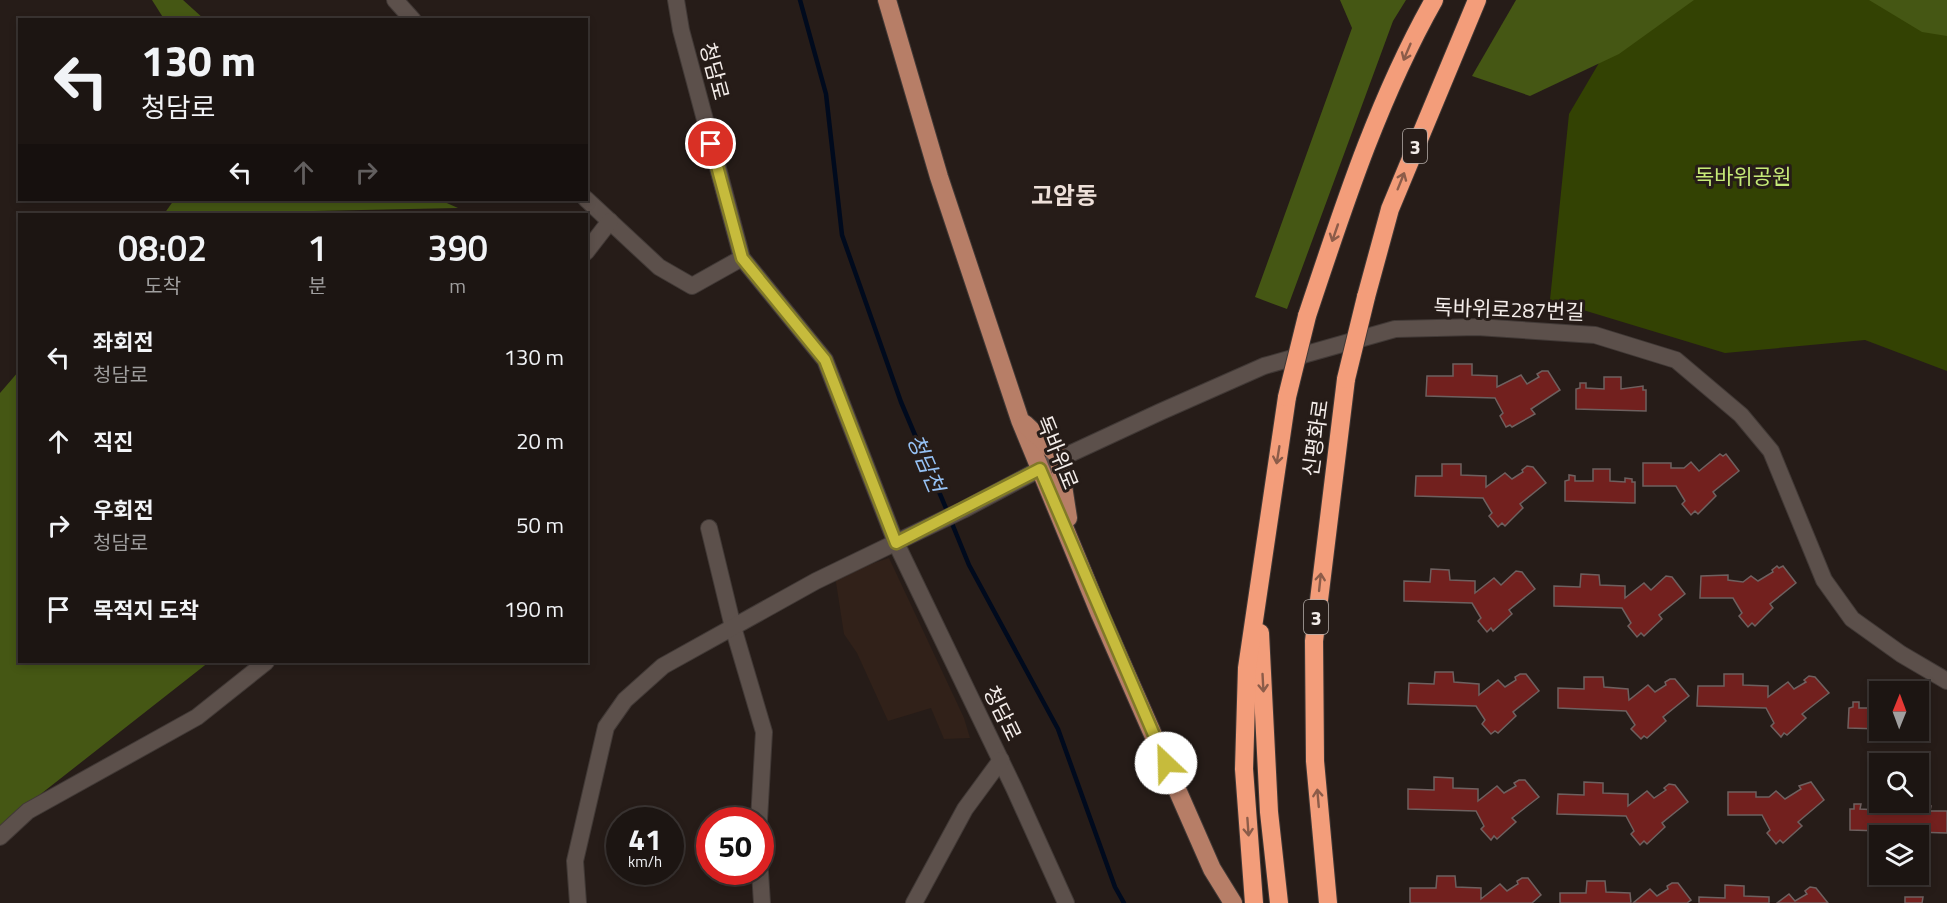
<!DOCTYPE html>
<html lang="ko">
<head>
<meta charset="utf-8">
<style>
  :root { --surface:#1c1512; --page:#251e1b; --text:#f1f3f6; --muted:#a09f9f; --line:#3a3432 }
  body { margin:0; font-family:"Titillium Web","Noto Sans KR",sans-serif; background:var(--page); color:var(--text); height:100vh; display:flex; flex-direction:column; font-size:22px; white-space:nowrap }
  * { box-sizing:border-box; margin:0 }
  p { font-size:20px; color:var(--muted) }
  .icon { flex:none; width:33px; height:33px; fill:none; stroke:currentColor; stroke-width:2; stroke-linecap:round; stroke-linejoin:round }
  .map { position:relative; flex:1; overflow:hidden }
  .details { position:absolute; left:18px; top:213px; width:570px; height:450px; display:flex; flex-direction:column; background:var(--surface); border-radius:0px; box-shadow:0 3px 9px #0003,0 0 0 2px var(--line) }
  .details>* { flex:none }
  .top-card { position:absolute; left:18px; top:18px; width:570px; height:183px; border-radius:0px; box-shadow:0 3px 9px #0003,0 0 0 2px var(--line); background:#1c1512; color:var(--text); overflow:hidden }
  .needle { width:39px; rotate:1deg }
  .tools { position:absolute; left:1869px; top:681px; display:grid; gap:12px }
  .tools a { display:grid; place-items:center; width:60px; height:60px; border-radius:0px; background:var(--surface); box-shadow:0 3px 9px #0003,0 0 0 2px var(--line); font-size:30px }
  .speed { position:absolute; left:606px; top:807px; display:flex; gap:12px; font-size:30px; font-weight:700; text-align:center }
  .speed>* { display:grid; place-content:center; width:78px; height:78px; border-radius:50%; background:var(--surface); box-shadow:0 3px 9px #0003,0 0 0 2px var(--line); line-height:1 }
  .speed small { font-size:15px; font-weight:400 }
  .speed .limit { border:9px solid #d22; background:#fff; color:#111 }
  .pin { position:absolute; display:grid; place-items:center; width:51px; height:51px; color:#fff; margin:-26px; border:3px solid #fff; border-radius:50%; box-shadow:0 2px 6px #0007 }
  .me { position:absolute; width:66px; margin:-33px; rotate:336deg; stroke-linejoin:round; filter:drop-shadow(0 0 4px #0008) }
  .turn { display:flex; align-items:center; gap:21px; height:126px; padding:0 24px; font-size:27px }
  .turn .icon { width:78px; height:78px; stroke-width:2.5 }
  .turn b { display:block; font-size:42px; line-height:51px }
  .lanes { display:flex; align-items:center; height:57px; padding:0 24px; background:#0003; justify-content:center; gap:30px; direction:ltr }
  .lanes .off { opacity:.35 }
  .eta { display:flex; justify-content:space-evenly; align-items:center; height:102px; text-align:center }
  .eta b { font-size:36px; font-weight:600; line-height:42px }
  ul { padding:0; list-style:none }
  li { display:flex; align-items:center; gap:18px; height:84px; padding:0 24px }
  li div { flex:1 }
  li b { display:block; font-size:22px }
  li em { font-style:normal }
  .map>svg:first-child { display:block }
</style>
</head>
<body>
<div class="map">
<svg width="1947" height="903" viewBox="0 0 1947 903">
  <rect width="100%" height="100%" fill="#261c18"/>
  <!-- built -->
  <path fill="#312119" d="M889,558L964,718L970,738L944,739L931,708L888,721L857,653L844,634L835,576Z"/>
  <!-- green -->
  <path fill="#334203" d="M1636,0H1947V371L1865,340L1725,353L1550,300L1569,114Z"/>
  <!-- forest -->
  <g fill="#455714">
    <path d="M152,0H183L204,19H164Z"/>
    <path d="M1340,0H1406L1393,21L1287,309L1255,297L1352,28Z"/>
    <path d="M1516,0H1694L1619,54L1530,96L1472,76Z"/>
    <path d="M1869,0H1947V36L1922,32Z"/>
    <path d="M174,200H440L458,208L164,214Z"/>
    <path d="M19,371L20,662H209L0,826V393Z"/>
  </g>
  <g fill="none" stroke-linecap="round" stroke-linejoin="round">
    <!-- stream -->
    <g stroke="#000a1d" stroke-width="4.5">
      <path d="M800,0L826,94L842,235L901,402L948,513"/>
      <path d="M951,521L969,565L1058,729L1115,887L1124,903"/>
    </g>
  </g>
  <!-- building -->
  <g fill="#72201e" stroke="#6e605f" stroke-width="1.5">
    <path d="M1453,364H1472V375L1497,376V387L1521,375L1527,384L1539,377L1537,374L1542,371H1548L1560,390L1531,409L1535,414L1512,427L1510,425L1506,427L1500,416L1503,413L1495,398L1426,396L1427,376H1453Z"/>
    <path d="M1604,377H1621V389L1643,386V390H1646V411L1576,409V389L1580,388V383H1586V388L1604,389Z"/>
    <path d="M1720,454L1723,456L1726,454L1739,471L1713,492L1716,496L1698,514L1695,511L1691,515L1682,504L1685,501L1676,486H1643V463H1671V468H1684L1691,462L1699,471Z"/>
    <path d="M1442,464H1461V475L1486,476V487L1505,473L1512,479L1523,472L1522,470L1527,466L1533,467L1546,483L1520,504L1523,508L1505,526L1502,523L1498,527L1489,516L1492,513L1483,498L1415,496L1416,476H1442Z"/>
    <path d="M1593,469H1610V481L1625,482V478L1632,479V482H1635V503L1565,501V481L1569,480V475L1575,476V481H1593Z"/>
    <path d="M1777,566L1779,568L1783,566L1796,583L1770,604L1773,608L1755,626L1752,623L1748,627L1739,616L1742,613L1733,598H1700L1701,576L1728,575V580L1743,582L1751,576L1758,581L1773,572L1772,570Z"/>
    <path d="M1431,569L1449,570L1450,580L1475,581V593L1494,578L1501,585L1516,571L1522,572L1535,589L1509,610L1512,614L1493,631L1491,628L1487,632L1478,621L1481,618L1472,603L1404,601V581L1430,582Z"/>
    <path d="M1581,574L1599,575L1600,585L1625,586V598L1644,583L1651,590L1666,576L1672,577L1685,594L1659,615L1662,619L1644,636L1641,633L1637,637L1628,626L1631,623L1622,608L1554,606V586L1580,587Z"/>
    <path d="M1435,672H1453L1454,682L1479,684V695L1498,680L1505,687L1516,680L1515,677L1520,674H1526L1539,691L1513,712L1516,716L1498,733L1495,731L1491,734L1482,724L1485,720L1476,706L1408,704L1409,683L1434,684Z"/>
    <path d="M1724,674H1743V685L1768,686V697L1788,682L1794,689L1806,682L1804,680L1809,676L1815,677L1829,693L1802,714L1806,718L1787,735L1784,733L1781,737L1771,726L1774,723L1766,708L1697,706L1698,686H1724Z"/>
    <path d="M1584,677H1603L1604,687L1628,689L1629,700L1648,685L1655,692L1666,685L1665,682L1670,679H1675L1689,696L1663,717L1666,721L1647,738L1644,736L1641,739L1631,729L1635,725L1626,711L1558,708V688L1584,689Z"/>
    <path d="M1877,696H1880V729L1848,728L1849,708L1853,707V702H1859V708H1877Z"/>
    <path d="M1434,777L1453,778V788L1478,789V801L1497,786L1504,793L1516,786L1514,783L1519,780H1525L1539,797L1512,818L1516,822L1497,839L1494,836L1491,840L1481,829L1484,826L1476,811L1408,809V789L1434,790Z"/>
    <path d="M1584,782L1603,783V793L1628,794V806L1647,791L1654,798L1666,790L1664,788L1669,784L1675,785L1688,802L1662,823L1665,827L1647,844L1644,841L1640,845L1631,834L1634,831L1626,816L1557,814L1558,794L1584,795Z"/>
    <path d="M1811,782L1824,800L1798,822L1802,826L1783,843L1780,840L1776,844L1767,833L1770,830L1762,815H1728V792H1756V797H1769L1776,791L1785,799L1801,789L1799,786Z"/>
    <path d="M1878,798L1880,802H1895V810H1910V807H1917V811H1924V806H1931L1930,811H1947V833L1850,830V809H1854V804H1861L1860,809L1878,810Z"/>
    <path d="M1437,876H1455L1456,887L1481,888V899L1500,884L1507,891L1518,884L1517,881L1522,878H1528L1541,895L1532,903H1410V888H1436Z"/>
    <path d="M1587,881H1605L1606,892L1630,893L1631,903H1560V893H1586Z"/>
    <path d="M1672,883H1678L1691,900L1687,903H1633L1650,889L1657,896L1668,889L1667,886Z"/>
    <path d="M1725,885L1744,886V896L1769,897V903H1699V897L1725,898Z"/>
    <path d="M1810,887L1816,888L1828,903H1777L1789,894L1795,901L1807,894L1805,891Z"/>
    <path d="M1905,897H1923L1922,903H1905Z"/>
  </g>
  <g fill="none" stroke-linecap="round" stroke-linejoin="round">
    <defs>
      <g id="minor">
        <path d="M395,0L413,20"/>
        <path d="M676,0L681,30L742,258L825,360L896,543L1014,788L1066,903"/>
        <path d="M586,199L659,267L692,286L742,258"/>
        <path d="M586,252L610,221"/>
        <path d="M709,528L733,627L764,732L759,820"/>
        <path d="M0,837L28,811L197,717L266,662"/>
        <path d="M760,872L762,903"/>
        <path d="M578,903L575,861L606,727L625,700L663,666L816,581L963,510L1061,458L1160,412L1264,366L1395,329L1477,327L1595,335L1676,360L1741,415L1771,451L1824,580L1852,619L1901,654L1947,681"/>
        <path d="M914,903L965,809L1001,760"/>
      </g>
      <g id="major">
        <path d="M887,0L939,177L1020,420L1100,614L1212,869L1233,903"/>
        <path d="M1025,424L1061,458"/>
        <path d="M1059,460L1068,518"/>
      </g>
      <g id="highway">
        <path d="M1366,297L1390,209L1477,0"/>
        <path d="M1307,316C1343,208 1378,99 1434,0"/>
        <path d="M1260,633L1269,812L1279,903"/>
        <path d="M1254,903L1244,769L1247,668L1287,397"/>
        <path d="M1328,903L1315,761L1314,641L1346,379"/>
      </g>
    </defs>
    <!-- minor casing -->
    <use href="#minor" stroke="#413936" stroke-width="18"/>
    <!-- major casing -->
    <use href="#major" stroke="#413936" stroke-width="20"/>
    <!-- highway casing -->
    <use href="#highway" stroke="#413936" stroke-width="20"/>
    <!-- minor -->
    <use href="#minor" stroke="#5c504b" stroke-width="16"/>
    <!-- major -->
    <use href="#major" stroke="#b77e67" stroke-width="18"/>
    <!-- highway -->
    <use href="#highway" stroke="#f39d7a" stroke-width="18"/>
    <defs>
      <g id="highway-bridge">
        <path d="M1346,379L1366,297"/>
        <path d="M1287,397L1307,316"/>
      </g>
    </defs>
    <!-- highway-bridge casing -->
    <use href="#highway-bridge" stroke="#413936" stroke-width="20" stroke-linecap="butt"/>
    <!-- highway-bridge -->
    <use href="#highway-bridge" stroke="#f39d7a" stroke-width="18"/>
  </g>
  <!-- one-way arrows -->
  <defs><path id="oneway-shaft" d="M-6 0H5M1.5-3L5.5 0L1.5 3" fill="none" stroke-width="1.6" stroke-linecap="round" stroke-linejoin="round" transform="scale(1.5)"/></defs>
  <g stroke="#8c5c49">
    <use href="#oneway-shaft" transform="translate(1407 52) rotate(113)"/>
    <use href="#oneway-shaft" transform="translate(1401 181) rotate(-68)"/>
    <use href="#oneway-shaft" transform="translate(1335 233) rotate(109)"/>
    <use href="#oneway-shaft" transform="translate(1278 455) rotate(99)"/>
    <use href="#oneway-shaft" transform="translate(1320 582) rotate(-84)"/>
    <use href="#oneway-shaft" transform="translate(1263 683) rotate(87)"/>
    <use href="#oneway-shaft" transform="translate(1318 798) rotate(-95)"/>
    <use href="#oneway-shaft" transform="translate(1248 827) rotate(86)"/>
  </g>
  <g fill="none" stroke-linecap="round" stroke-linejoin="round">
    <defs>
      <path id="route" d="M711,144L742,258L825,360L896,543L1040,469L1166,763"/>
    </defs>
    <!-- route casing -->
    <use href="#route" stroke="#817a27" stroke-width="15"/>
    <!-- route -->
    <use href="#route" stroke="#c6bb3c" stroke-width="10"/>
  </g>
  <g text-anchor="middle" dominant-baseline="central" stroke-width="6" stroke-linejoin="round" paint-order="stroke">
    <!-- shield labels -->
    <g fill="#261c18" stroke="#b6aeaa" stroke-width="1.5">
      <rect x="1403" y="129" width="24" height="34" rx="4.5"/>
      <rect x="1304" y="600" width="24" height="34" rx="4.5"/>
    </g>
    <g font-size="20" font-weight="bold" fill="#f3ece9">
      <text x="1415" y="146">3</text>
      <text x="1316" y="617">3</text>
    </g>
    <!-- street labels -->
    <g font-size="21" fill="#f3ece9" stroke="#261c18">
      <text transform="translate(715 71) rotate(75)">청담로</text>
      <text transform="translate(1509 309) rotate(2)">독바위로287번길</text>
      <text transform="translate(1315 438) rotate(-82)">신평화로</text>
      <text transform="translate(1058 452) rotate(68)">독바위로</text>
      <text transform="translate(1003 713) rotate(64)">청담로</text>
    </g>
    <!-- park labels -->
    <g font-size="21" fill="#c6ea78" stroke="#261c18">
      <text x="1743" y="176">독바위공원</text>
    </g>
    <!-- water labels -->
    <g font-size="22" font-style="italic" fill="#96c2f5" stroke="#261c18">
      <text transform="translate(926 463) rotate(67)">청담천</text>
    </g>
    <!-- quarter labels -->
    <g font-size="24" font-weight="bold" fill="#eee0d9" stroke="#261c18">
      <text x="1064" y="195">고암동</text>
    </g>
  </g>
</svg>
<div class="tools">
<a><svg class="needle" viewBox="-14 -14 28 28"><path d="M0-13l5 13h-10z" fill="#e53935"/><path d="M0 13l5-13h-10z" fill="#a09f9f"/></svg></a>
<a><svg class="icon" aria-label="search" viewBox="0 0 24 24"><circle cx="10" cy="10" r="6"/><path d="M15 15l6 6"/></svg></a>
<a><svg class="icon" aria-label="layers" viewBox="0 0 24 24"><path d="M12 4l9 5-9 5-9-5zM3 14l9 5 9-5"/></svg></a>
</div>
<div class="speed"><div>41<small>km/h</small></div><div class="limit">50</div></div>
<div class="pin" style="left:711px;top:144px;background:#d93025"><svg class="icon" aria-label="arrive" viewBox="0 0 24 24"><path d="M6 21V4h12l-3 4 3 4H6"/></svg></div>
<svg class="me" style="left:1166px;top:763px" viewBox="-20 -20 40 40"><circle r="19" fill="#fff"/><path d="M0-13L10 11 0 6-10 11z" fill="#c6bb3c"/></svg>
<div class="top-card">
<div class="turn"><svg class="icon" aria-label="left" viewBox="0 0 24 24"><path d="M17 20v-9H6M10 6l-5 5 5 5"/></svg><div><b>130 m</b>청담로</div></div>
<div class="lanes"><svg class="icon" aria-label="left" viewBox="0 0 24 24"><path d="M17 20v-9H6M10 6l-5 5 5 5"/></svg><svg class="icon off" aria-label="ahead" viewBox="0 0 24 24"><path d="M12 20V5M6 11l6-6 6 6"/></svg><svg class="icon off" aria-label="right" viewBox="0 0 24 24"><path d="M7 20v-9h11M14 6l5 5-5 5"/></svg></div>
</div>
<section class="details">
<div class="eta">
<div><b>08:02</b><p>도착</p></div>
<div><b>1</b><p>분</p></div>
<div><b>390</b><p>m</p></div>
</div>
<ul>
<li><svg class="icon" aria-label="left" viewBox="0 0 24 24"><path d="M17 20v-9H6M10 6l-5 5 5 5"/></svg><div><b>좌회전</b><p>청담로</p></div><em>130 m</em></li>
<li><svg class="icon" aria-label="ahead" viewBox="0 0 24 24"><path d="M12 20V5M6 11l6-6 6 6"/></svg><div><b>직진</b></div><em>20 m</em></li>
<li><svg class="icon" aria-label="right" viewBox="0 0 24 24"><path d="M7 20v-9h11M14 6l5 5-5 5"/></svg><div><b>우회전</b><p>청담로</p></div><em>50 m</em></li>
<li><svg class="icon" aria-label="arrive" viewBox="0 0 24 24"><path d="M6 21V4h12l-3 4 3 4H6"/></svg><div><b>목적지 도착</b></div><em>190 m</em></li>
</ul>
</section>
</div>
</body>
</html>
